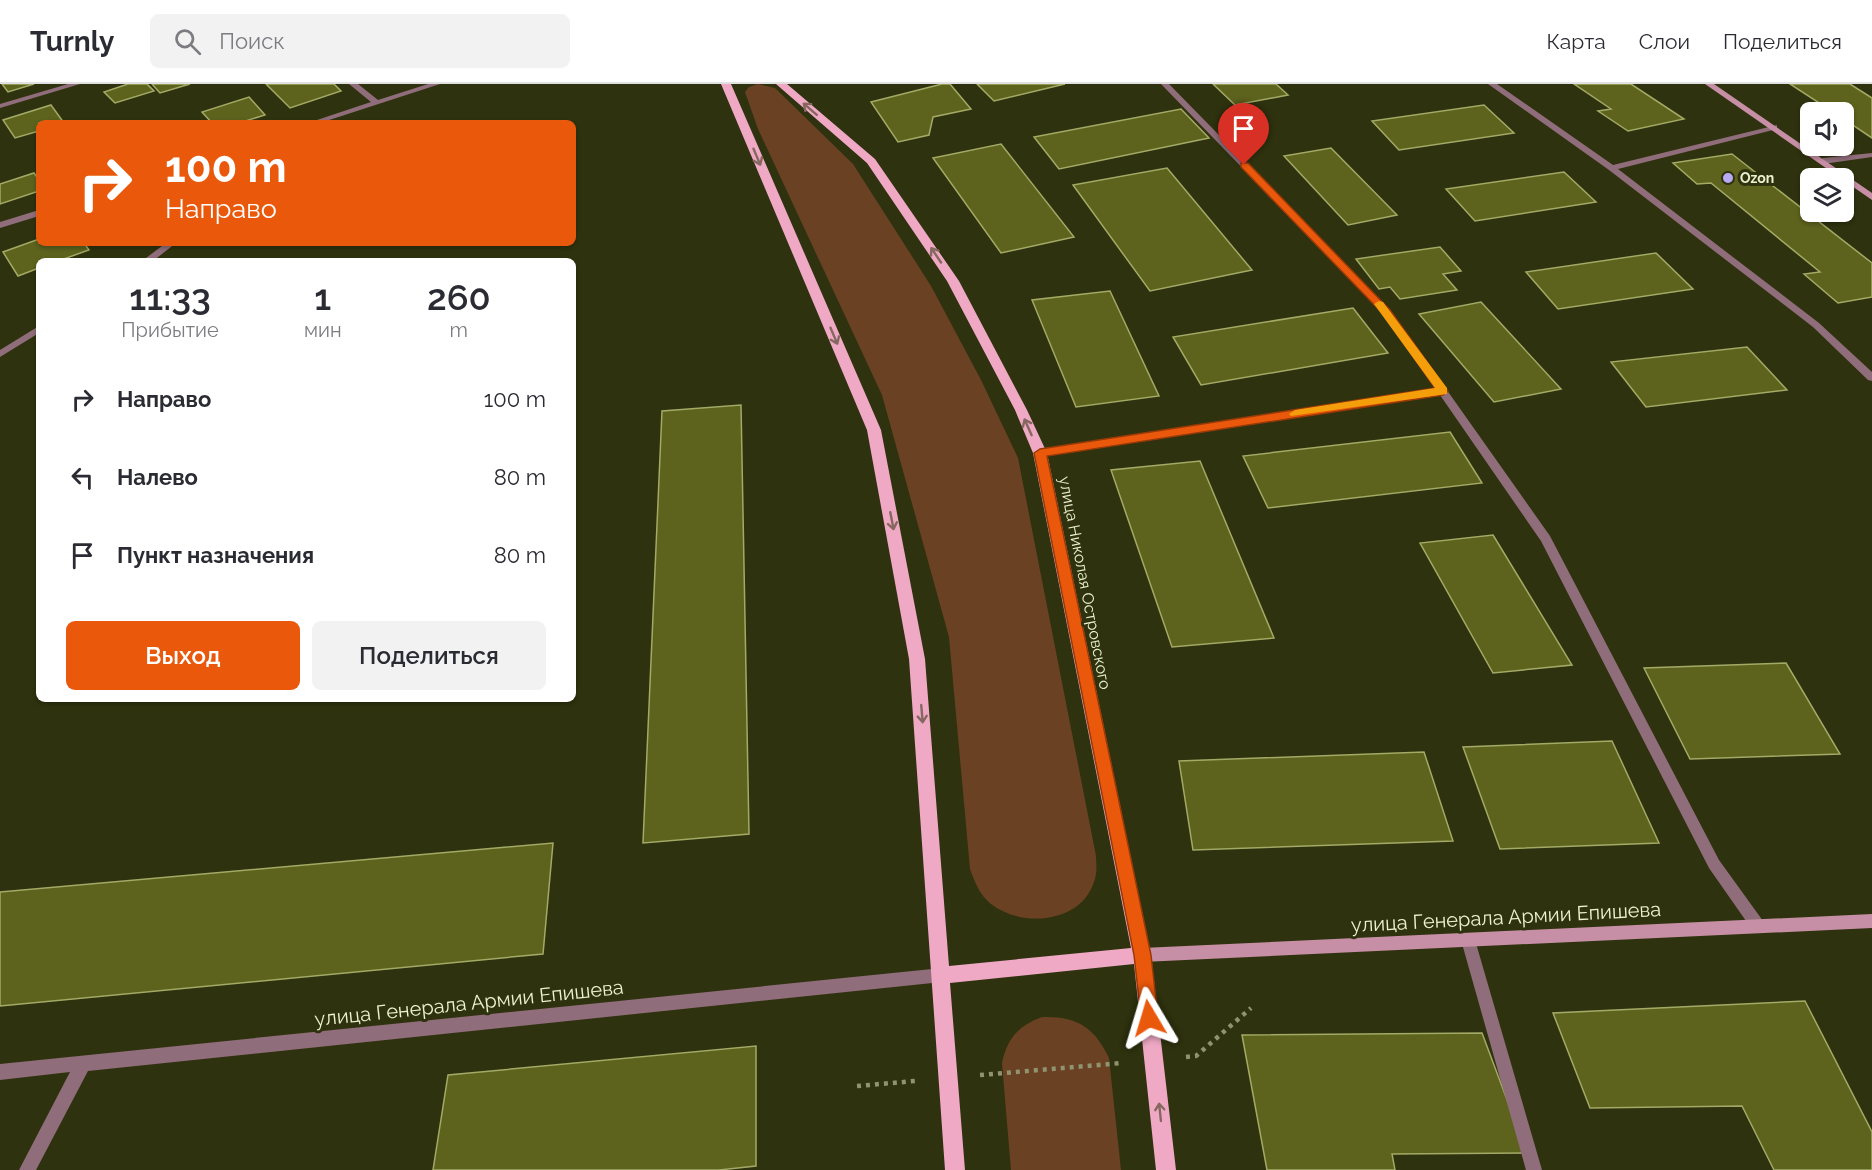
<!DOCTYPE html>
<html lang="ru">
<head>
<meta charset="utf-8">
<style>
  :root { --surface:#fff; --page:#f2f2f3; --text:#2b2b33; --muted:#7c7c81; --line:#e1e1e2; --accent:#ea580c }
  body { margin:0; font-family:Raleway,sans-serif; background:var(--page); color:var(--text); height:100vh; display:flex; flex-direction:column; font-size:22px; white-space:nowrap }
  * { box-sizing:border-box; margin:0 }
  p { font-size:20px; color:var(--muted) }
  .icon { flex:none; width:33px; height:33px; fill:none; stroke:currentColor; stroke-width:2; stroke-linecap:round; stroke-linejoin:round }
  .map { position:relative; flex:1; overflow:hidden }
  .drawer { position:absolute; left:36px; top:174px; width:540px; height:444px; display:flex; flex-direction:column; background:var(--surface); border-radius:9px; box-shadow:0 2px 4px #0004 }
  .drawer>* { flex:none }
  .banner { position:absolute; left:36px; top:36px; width:540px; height:126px; border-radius:9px; box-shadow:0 2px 4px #0004; background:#ea580c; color:#fff; overflow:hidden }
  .tools { position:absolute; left:1800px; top:18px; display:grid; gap:12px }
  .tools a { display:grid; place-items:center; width:54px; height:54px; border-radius:9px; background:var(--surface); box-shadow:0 2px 4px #0004; font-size:30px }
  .pin { position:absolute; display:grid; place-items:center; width:51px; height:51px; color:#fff; margin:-62px -26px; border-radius:50% 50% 50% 0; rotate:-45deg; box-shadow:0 0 6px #0007 }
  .pin .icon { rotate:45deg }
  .me { position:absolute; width:66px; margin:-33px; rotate:353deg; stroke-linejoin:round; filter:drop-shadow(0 0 4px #0008) }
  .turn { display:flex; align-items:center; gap:21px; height:126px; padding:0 30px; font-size:27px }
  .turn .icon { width:78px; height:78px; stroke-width:2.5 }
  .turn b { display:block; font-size:42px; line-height:51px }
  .eta { display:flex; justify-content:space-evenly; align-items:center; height:102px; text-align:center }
  .eta b { font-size:36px; font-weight:600; line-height:42px }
  .cta { display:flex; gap:12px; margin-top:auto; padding:12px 30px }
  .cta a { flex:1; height:69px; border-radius:9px; background:var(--accent); color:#fff; font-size:24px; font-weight:600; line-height:69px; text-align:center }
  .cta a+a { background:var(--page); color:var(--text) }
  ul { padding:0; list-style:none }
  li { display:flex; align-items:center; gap:18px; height:78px; padding:0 30px }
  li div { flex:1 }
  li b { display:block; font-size:22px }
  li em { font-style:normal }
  header { display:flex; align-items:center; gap:36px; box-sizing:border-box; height:84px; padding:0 30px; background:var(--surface); border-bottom:2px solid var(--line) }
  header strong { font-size:28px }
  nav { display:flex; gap:33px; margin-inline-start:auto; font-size:21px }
  .search { width:420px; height:54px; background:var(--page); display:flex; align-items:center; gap:15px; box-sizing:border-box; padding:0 21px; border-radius:9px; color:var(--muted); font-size:22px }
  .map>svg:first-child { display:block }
</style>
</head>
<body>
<header>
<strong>Turnly</strong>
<div class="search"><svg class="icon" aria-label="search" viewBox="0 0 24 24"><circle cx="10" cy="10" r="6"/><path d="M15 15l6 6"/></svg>Поиск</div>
<nav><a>Карта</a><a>Слои</a><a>Поделиться</a></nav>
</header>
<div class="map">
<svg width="1872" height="1086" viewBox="0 0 1872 1086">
  <rect width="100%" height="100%" fill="#2f320e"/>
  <!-- green -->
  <g fill="#6b4124">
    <path d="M758,0L775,4L853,80L931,202L981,296L1018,374L1096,772C1096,777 1097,784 1096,790C1088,838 1025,846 991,820C980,811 975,799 970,785L949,553L882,311L758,45L745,8L749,3Z"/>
    <path d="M1042,933C1077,932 1094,943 1109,974L1121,1086H1011L1002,979C1007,955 1018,942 1042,933Z"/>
  </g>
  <!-- building -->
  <g fill="#5d621d" stroke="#a3aa66" stroke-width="1.5">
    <path d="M2,0H34L8,8Z"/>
    <path d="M128,0H147L154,7L115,19L104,8Z"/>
    <path d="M152,0H190L160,9Z"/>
    <path d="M266,0H334L341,7L290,24Z"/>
    <path d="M942,0H950L971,25L933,33L929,51L898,58L871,18Z"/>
    <path d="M977,0H1065L994,17Z"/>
    <path d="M1213,0H1276L1288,11L1235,21Z"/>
    <path d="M1574,0H1631L1684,35L1628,47L1598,27L1611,25Z"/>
    <path d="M1790,0H1850L1872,14V54L1844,35V28H1833Z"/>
    <path d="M249,13L265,31L239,39H212L202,28Z"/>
    <path d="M51,21L64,39H39V47L15,54L3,36Z"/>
    <path d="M1484,21L1514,49L1399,66L1372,37Z"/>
    <path d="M1181,25L1209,54L1059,85L1034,53Z"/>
    <path d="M1001,60L1074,153L1001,169L933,74Z"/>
    <path d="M1331,64L1397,131L1348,141L1284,72Z"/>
    <path d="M1732,70L1872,179V213L1838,219L1804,190L1820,188L1711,99L1697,100L1673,79Z"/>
    <path d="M1167,84L1252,186L1150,207L1073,101Z"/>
    <path d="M1564,88L1596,118L1475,137L1446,105Z"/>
    <path d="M34,89L39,96V107L0,120V100Z"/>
    <path d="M39,155V159H84L89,166L58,177H39V184L18,192L3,168Z"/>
    <path d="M1440,163L1461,187L1443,190L1457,206L1400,215L1390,203L1379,205L1356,175Z"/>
    <path d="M1656,169L1693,205L1558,225L1526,188Z"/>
    <path d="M1110,207L1159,312L1076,323L1032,216Z"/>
    <path d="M1481,218L1561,305L1494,318L1419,230Z"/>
    <path d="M1353,224L1388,269L1201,301L1173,253Z"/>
    <path d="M1747,263L1787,306L1646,323L1611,278Z"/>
    <path d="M741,321L749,750L643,759L662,327Z"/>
    <path d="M1450,348L1482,399L1268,424L1243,372Z"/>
    <path d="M1200,377L1274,554L1172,563L1111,386Z"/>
    <path d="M1493,451L1572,581L1493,589L1420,459Z"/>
    <path d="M1786,579L1840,670L1690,675L1644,584Z"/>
    <path d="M1612,657L1659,759L1500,765L1463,663Z"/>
    <path d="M1424,668L1453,757L1193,766L1179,677Z"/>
    <path d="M553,759L543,870L0,922V808Z"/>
    <path d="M1805,917L1872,1048V1086H1774L1742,1022L1590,1024L1553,929Z"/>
    <path d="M1482,949L1527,1069L1392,1070L1395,1086H1267L1242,951Z"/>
    <path d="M756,962V1082L719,1086H433L448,991Z"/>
  </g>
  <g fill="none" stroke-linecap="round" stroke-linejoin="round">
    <!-- path -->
    <g stroke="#8f936f" stroke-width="4.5" stroke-dasharray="4 5" stroke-linecap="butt">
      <path d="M1186,973L1196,972L1251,924"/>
      <path d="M980,991L1122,979"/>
      <path d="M857,1002L915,997"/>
    </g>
    <!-- service -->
    <g fill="#906d7a" fill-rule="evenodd">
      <path d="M1161,0H1169L1390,226L1403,244L1550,452L1719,776L1763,837L1765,842L1763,847L1758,849L1753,847L1709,784L1541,457L1440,311L1040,373L1036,372L1035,369L1036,366L1040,365L1436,305L1384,230Z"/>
      <path d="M1488,0H1497L1613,81L1777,41V45L1618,85L1819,239L1872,288V297L1868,296L1813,243L1609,86Z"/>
      <path d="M1872,69V73L1823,80L1819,77L1823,74Z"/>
    </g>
    <!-- minor -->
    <g fill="#906d7a" fill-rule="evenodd">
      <path d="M68,0H80L0,24V20Z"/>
      <path d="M349,0H358L378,16L428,0H440L320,39H308L371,18Z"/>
      <path d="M39,126V132L0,144V138Z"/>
      <path d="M166,159H176L153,177H142Z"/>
      <path d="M39,242V249L0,273V266Z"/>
      <path d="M1468,849L1473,851L1475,856L1542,1086H1526L1461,856L1463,851Z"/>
      <path d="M942,884L947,886L949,891L947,896L942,898L88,987L36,1086H19L70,988L0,996V980Z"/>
    </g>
    <!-- secondary -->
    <g fill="#c68fa5" fill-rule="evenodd">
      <path d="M1705,0H1714L1872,109V116Z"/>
      <path d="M1872,830V844L1142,878L1137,876L1135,871L1137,866L1142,864Z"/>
    </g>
    <!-- primary -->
    <path fill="#f0a9c5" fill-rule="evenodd" d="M721,0H731L881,346L925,575L949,882L1131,864L1033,369L1015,326L947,197L867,79L776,0H787L875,75L959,197L1027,326L1047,369L1151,871L1176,1086H1156L1134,880L950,899L965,1086H945L909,575L867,346Z"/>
  </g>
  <!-- one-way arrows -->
  <defs><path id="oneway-shaft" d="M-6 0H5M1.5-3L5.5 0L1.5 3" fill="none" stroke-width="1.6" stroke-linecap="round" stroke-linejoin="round" transform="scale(1.5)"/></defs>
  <g stroke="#866860">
    <use href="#oneway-shaft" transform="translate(810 25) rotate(-139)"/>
    <use href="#oneway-shaft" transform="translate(757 73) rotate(67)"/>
    <use href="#oneway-shaft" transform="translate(936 171) rotate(-124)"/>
    <use href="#oneway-shaft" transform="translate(834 252) rotate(67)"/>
    <use href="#oneway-shaft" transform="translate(1028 343) rotate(-114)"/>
    <use href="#oneway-shaft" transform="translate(892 437) rotate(79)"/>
    <use href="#oneway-shaft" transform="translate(922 630) rotate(85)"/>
    <use href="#oneway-shaft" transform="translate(1160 1028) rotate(-96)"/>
  </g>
  <!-- route -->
  <path fill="#ea580c" stroke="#983908" stroke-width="1.5" d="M1241,79H1248L1390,226L1448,307L1443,311L1047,372L1151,871L1158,934L1156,939L1149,942L1143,939L1141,934L1134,871L1034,369L1040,365L1435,304L1383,230L1241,83Z"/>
  <!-- slow -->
  <path fill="#f59e0b" d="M1379,217L1383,218L1447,304V310L1291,332L1289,330L1295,326L1435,304L1374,220Z"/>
  <!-- markers -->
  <circle fill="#baaaf6" stroke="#2f320e" stroke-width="2" cx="1728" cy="94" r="6"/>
  <g text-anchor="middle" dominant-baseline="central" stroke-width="6" stroke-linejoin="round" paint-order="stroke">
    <!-- far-poi labels -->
    <g font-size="14" font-weight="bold" fill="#ecf1ce" stroke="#2f320e" text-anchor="start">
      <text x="1740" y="94">Ozon</text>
    </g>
    <!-- street labels -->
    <g font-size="16" fill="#ecf1ce" stroke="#2f320e">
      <text transform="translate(1085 499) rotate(79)">улица Николая Островского</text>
    </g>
    <!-- near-street labels -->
    <g font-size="20" fill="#ecf1ce" stroke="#2f320e">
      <text transform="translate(1506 833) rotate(-3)">улица Генерала Армии Епишева</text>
      <text transform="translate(469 919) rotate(-6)">улица Генерала Армии Епишева</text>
    </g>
  </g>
</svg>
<div class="tools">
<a><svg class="icon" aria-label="sound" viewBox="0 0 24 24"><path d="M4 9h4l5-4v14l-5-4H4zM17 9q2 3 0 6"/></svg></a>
<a><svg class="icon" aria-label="layers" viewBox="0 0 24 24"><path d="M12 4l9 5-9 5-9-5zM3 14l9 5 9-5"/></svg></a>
</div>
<div class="pin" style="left:1244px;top:81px;background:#d93025"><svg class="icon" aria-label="arrive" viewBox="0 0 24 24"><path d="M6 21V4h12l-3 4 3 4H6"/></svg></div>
<svg class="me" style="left:1149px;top:934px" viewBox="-20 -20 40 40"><path d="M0-17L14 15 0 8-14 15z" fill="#ea580c" stroke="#fff" stroke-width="4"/></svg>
<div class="banner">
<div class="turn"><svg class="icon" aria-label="right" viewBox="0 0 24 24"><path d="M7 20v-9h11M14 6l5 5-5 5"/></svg><div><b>100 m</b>Направо</div></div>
</div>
<section class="drawer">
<div class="eta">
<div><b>11:33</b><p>Прибытие</p></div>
<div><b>1</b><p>мин</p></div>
<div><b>260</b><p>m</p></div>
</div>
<ul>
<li><svg class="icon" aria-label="right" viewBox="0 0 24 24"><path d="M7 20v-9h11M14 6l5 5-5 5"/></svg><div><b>Направо</b></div><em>100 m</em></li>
<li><svg class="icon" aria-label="left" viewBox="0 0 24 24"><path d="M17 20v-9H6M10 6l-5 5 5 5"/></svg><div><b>Налево</b></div><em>80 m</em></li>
<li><svg class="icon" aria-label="arrive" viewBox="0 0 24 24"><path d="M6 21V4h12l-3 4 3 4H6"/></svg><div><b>Пункт назначения</b></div><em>80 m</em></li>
</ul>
<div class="cta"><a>Выход</a><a>Поделиться</a></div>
</section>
</div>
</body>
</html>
